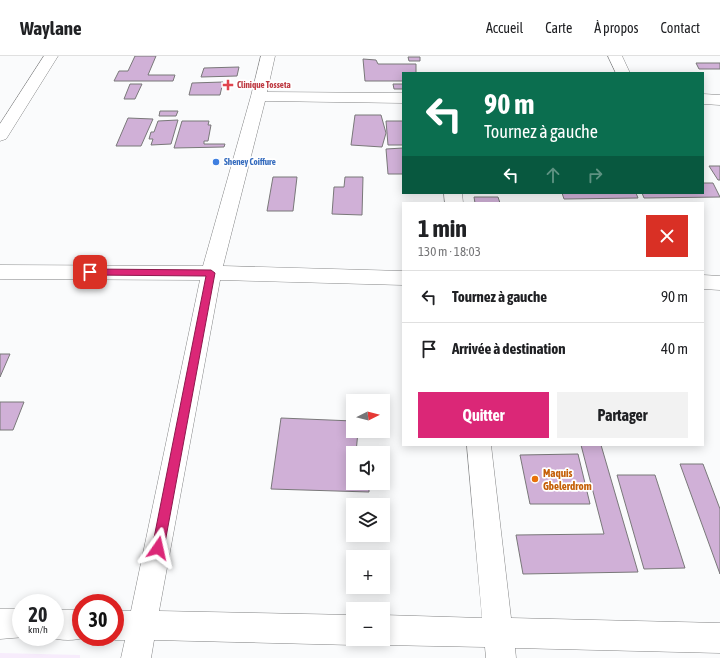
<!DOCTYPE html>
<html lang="fr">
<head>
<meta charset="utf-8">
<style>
  :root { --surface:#fff; --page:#f2f2f2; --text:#202124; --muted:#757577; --line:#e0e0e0; --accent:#db2777 }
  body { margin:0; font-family:"Asap Condensed",sans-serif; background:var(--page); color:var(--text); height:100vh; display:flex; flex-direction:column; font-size:15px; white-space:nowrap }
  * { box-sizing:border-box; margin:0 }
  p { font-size:13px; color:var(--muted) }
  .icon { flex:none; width:22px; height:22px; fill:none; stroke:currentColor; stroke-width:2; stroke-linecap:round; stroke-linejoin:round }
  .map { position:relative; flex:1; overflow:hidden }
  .drawer { position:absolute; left:402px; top:146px; width:302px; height:244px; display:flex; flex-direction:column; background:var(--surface); border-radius:0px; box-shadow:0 2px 10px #0003 }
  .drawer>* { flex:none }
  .hud { position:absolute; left:402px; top:16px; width:302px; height:122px; border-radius:0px; box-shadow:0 2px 10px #0003; background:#0b6e4f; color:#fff; overflow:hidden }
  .needle { width:26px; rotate:84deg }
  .controls { position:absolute; left:346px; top:338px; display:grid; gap:8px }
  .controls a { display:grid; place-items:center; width:44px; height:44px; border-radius:0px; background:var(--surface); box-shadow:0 2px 10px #0003; font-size:20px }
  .speed { position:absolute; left:12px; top:538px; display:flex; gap:8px; font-size:20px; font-weight:700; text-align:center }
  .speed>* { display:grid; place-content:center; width:52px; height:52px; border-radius:50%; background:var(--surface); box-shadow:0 2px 10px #0003; line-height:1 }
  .speed small { font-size:10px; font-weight:400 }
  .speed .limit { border:6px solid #d22; background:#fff; color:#111 }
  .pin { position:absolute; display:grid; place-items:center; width:34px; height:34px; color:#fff; margin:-17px; border-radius:8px; box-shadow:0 2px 6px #0006 }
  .me { position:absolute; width:44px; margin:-22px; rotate:11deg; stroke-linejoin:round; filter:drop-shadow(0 0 3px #0008) }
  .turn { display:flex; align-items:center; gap:14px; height:84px; padding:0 16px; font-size:18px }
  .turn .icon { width:52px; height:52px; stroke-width:2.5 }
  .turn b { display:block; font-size:28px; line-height:34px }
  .lanes { display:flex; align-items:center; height:38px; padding:0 16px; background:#0003; justify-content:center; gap:20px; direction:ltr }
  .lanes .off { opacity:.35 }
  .round { display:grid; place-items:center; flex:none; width:42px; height:42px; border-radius:0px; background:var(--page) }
  .head { display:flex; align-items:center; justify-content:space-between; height:68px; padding:0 16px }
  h1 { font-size:24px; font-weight:700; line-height:30px }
  .primary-button { display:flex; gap:8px; margin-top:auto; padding:8px 16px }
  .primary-button a { flex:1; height:46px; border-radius:0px; background:var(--accent); color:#fff; font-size:16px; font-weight:700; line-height:46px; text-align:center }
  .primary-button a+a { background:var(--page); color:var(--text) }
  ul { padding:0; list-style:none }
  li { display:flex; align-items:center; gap:12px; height:52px; padding:0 16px; border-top:1px solid var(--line) }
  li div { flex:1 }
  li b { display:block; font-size:15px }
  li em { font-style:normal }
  header { display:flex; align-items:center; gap:24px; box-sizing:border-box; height:56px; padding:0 20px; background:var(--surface); border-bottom:1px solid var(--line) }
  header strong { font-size:19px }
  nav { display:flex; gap:22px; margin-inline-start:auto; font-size:14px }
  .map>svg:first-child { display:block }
</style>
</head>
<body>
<header>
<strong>Waylane</strong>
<nav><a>Accueil</a><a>Carte</a><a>À propos</a><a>Contact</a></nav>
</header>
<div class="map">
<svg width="720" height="602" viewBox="0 0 720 602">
  <rect width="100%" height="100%" fill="#fafbfc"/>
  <!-- commercial -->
  <path fill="#f7ecfc" d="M0,597L80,599V602H0Z"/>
  <!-- building -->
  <g fill="#d0b0d7" stroke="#797879">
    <path d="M135,0H156L148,19H175L173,25H114L119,15H128Z"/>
    <path d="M408,1H420V5H409Z"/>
    <path d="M363,3L376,4L378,8H416V17H403V25H365Z"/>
    <path d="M696,7H720V13H699Z"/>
    <path d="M239,11L237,20L201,21L204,12Z"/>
    <path d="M223,26L220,39H189L192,27Z"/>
    <path d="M130,28H142L135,43H124Z"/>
    <path d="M393,28H403V33H394Z"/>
    <path d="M160,55H178L176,60H159Z"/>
    <path d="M355,59H381L386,77L382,91L351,89Z"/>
    <path d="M128,62L153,63L141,90H116Z"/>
    <path d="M178,64L171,88L151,89L153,83H149L151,76H154L158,65Z"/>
    <path d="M182,65H209L208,69H211L208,85H204V88H225L224,91L174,92Z"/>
    <path d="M386,65H403V89H388Z"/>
    <path d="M403,92V118H388L386,93Z"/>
    <path d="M709,110H720V124H718Z"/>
    <path d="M273,121H297L293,155H267Z"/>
    <path d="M345,121H363L362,159L332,158L334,131H344Z"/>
    <path d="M703,127H713L720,141L644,142L642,137H703Z"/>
    <path d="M562,137H636L638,142L564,143Z"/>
    <path d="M474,141H498L500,147H475Z"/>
    <path d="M0,298H10L0,321Z"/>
    <path d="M0,346H24L13,374H0Z"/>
    <path d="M281,362L353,365V375H358L356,397H353V427H369V436L271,433Z"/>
    <path d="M581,389H601L638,516L523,518L516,479L604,478Z"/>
    <path d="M578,398L590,448H530L520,399Z"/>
    <path d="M680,408H703L720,453V518Z"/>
    <path d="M617,419H655L685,512L644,513Z"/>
  </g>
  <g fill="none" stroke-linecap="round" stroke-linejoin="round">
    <defs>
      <g id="minor">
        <path d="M44,0H58L8,80L6,83L0,85V68Z"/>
        <path d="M261,0H275L267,36L403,37V47L265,45L223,210L403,215V229L220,224L159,555L353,559V583H364L353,589L154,584L151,602H121L125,584H115L109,581H115V554L131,555L200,224L0,223V209L203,210L251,40Z"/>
        <path d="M608,0H622L630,17H616Z"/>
        <path d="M703,38L720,39V49L703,48Z"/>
        <path d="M444,137H462L463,147H445Z"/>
        <path d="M703,219L720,220V234L703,233Z"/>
        <path d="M467,389H491L511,562L720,567V597L515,592L516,602H486L485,591L383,589L373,584L372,583H383V559L482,562Z"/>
        <path d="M0,553H21V581H25L0,583Z"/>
        <path d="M55,554H81V581H87C76,585 60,585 49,581H55Z"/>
      </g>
    </defs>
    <!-- minor casing -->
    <use href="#minor" stroke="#848586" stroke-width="1"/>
    <!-- minor -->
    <use href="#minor" fill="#fff" fill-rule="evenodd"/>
  </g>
  <!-- route -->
  <path fill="#db2777" stroke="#8e194d" d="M90,213L211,214L215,217L164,492L162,496L158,498L154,496L152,492L206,220L90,219L86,216Z"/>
  <!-- markers -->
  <path fill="#e0444e" stroke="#fff" stroke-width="1.5" d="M226 23h4v4h4v4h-4v4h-4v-4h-4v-4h4z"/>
  <circle fill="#3f7fe0" stroke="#fff" stroke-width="1.5" cx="216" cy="106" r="4"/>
  <circle fill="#e8710a" stroke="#fff" stroke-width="1.5" cx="535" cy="423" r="4"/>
  <g text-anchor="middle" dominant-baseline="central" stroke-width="3.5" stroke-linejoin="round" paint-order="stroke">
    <!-- far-health labels -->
    <g font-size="9" font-weight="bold" fill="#be3a42" stroke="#fff" text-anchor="start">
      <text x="237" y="29">Clinique Tosseta</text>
    </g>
    <!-- far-shop labels -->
    <g font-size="9" font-weight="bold" fill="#366cbe" stroke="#fff" text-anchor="start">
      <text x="224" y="106">Sheney Coiffure</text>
    </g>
    <!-- food labels -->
    <g font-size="11" font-weight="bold" fill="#c56008" stroke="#fff" text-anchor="start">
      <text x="543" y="417">Maquis<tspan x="543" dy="13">Gbelerdrom</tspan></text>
    </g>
  </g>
</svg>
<div class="controls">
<a><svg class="needle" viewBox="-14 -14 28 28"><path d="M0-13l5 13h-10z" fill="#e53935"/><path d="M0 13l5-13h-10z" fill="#757577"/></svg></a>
<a><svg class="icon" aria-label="sound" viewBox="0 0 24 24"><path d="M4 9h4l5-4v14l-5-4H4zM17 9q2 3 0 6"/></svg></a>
<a><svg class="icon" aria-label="layers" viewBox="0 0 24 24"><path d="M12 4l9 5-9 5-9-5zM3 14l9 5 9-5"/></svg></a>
<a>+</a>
<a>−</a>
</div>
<div class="speed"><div>20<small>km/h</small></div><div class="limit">30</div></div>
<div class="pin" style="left:90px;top:216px;background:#d93025"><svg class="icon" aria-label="arrive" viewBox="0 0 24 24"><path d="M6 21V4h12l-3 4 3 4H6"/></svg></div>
<svg class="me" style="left:158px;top:492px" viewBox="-20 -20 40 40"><path d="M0-17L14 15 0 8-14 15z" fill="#db2777" stroke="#fff" stroke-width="4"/></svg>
<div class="hud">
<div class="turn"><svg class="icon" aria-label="left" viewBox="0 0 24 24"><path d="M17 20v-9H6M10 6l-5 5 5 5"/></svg><div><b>90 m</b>Tournez à gauche</div></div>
<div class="lanes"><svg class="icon" aria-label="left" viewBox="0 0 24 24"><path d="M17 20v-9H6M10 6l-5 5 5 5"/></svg><svg class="icon off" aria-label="ahead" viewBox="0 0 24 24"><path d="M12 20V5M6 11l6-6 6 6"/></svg><svg class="icon off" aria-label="right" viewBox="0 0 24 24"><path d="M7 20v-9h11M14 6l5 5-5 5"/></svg></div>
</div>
<section class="drawer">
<div class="head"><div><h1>1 min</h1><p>130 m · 18:03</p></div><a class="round" style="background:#d93025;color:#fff"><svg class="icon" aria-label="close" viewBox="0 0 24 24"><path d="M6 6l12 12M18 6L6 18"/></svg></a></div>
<ul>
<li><svg class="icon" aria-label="left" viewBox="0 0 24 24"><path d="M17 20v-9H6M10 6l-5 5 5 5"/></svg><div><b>Tournez à gauche</b></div><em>90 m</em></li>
<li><svg class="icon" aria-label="arrive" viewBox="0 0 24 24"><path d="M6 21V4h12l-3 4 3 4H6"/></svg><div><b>Arrivée à destination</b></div><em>40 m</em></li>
</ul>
<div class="primary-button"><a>Quitter</a><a>Partager</a></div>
</section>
</div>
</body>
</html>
